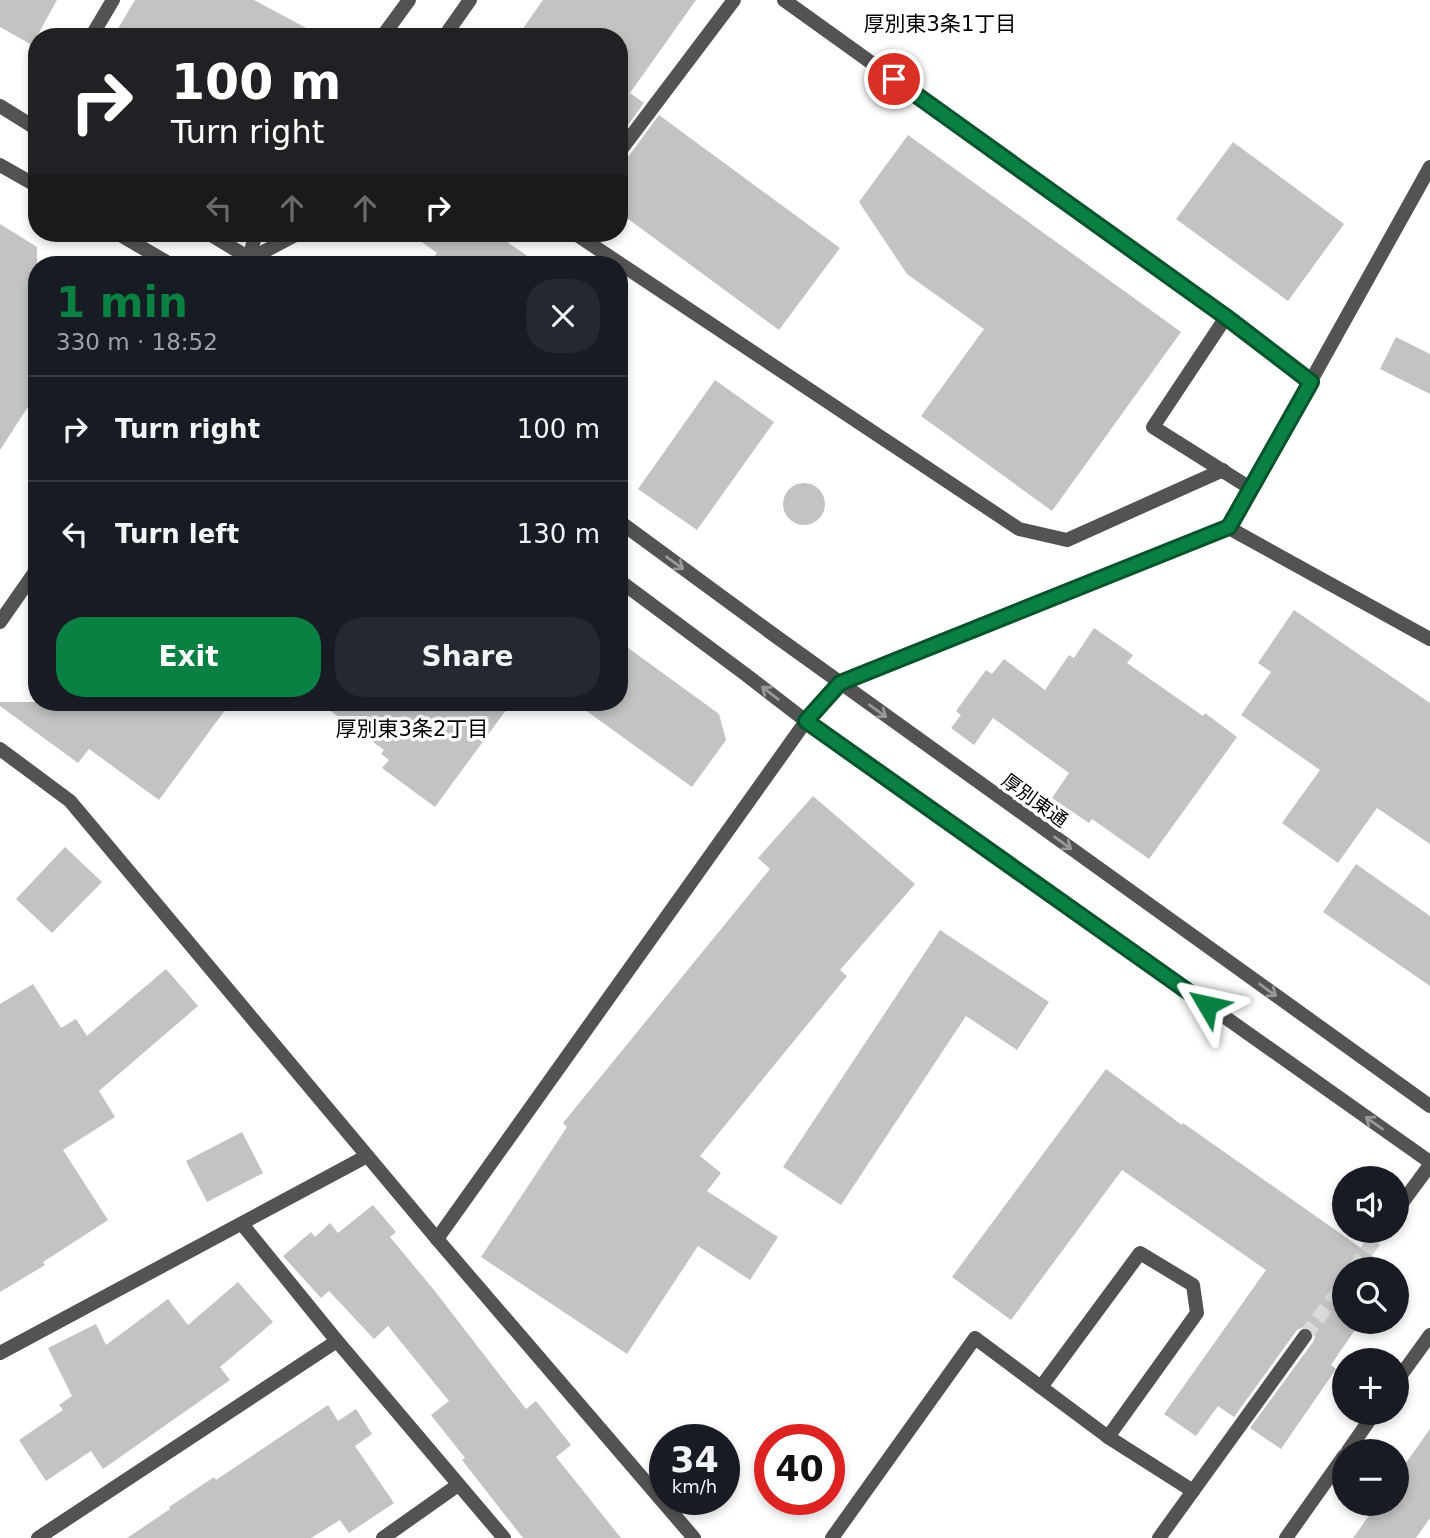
<!DOCTYPE html>
<html lang="en">
<head>
<meta charset="utf-8">
<style>
  :root { --surface:#171b24; --page:#242831; --text:#f1f3f6; --muted:#9ea1a6; --line:#363941; --accent:#0b8043 }
  body { margin:0; font-family:"DejaVu Sans","Noto Sans JP",sans-serif; background:var(--page); color:var(--text); height:100vh; display:flex; flex-direction:column; font-size:26px; white-space:nowrap }
  * { box-sizing:border-box; margin:0 }
  p { font-size:23px; color:var(--muted) }
  .icon { flex:none; width:38px; height:38px; fill:none; stroke:currentColor; stroke-width:2; stroke-linecap:round; stroke-linejoin:round }
  .map { position:relative; flex:1; overflow:hidden }
  .drawer { position:absolute; left:28px; top:256px; width:600px; height:455px; display:flex; flex-direction:column; background:var(--surface); border-radius:28px; box-shadow:0 4px 10px #0003 }
  .drawer>* { flex:none }
  .top-card { position:absolute; left:28px; top:28px; width:600px; height:214px; border-radius:28px; box-shadow:0 4px 10px #0003; background:#202124; color:#fff; overflow:hidden }
  .controls { position:absolute; left:1332px; top:1166px; display:grid; gap:14px }
  .controls a { display:grid; place-items:center; width:77px; height:77px; border-radius:50%; background:var(--surface); box-shadow:0 4px 10px #0003; font-size:35px }
  .speed { position:absolute; left:649px; top:1424px; display:flex; gap:14px; font-size:35px; font-weight:700; text-align:center }
  .speed>* { display:grid; place-content:center; width:91px; height:91px; border-radius:50%; background:var(--surface); box-shadow:0 4px 10px #0003; line-height:1 }
  .speed small { font-size:18px; font-weight:400 }
  .speed .limit { border:10px solid #d22; background:#fff; color:#111 }
  .pin { position:absolute; display:grid; place-items:center; width:60px; height:60px; color:#fff; margin:-30px; border:4px solid #fff; border-radius:50%; box-shadow:0 2px 7px #0007 }
  .me { position:absolute; width:77px; margin:-38px; rotate:306deg; stroke-linejoin:round; filter:drop-shadow(0 0 5px #0008) }
  .turn { display:flex; align-items:center; gap:24px; height:147px; padding:0 28px; font-size:32px }
  .turn .icon { width:91px; height:91px; stroke-width:2.5 }
  .turn b { display:block; font-size:49px; line-height:60px }
  .lanes { display:flex; align-items:center; height:66px; padding:0 28px; background:#0003; justify-content:center; gap:35px; direction:ltr }
  .lanes .off { opacity:.35 }
  .round { display:grid; place-items:center; flex:none; width:74px; height:74px; border-radius:28px; background:var(--page) }
  .headline { display:flex; align-items:center; justify-content:space-between; height:119px; padding:0 28px }
  h1 { font-size:42px; font-weight:800; line-height:52px; color:var(--accent) }
  .action { display:flex; gap:14px; margin-top:auto; padding:14px 28px }
  .action a { flex:1; height:80px; border-radius:28px; background:var(--accent); color:#fff; font-size:28px; font-weight:800; line-height:80px; text-align:center }
  .action a+a { background:var(--page); color:var(--text) }
  ul { padding:0; list-style:none }
  li { display:flex; align-items:center; gap:21px; height:105px; padding:0 28px; border-top:2px solid var(--line) }
  li div { flex:1 }
  li b { display:block; font-size:26px }
  li em { font-style:normal }
  .map>svg:first-child { display:block }
</style>
</head>
<body>
<div class="map">
<svg width="1430" height="1538" viewBox="0 0 1430 1538">
  <rect width="100%" height="100%" fill="#fff"/>
  <!-- building -->
  <g fill="#c3c3c3">
    <path d="M0,0H57L32,45L0,27Z"/>
    <path d="M135,0H254L323,37H113Z"/>
    <path d="M543,0H696L630,93L644,103L620,136V37H517Z"/>
    <path d="M659,115L840,248L779,330L620,213V161L628,157Z"/>
    <path d="M908,135L1181,332L1052,511L921,416L984,329L907,274L859,202Z"/>
    <path d="M1233,142L1344,224L1288,301L1176,219Z"/>
    <path d="M0,224L37,247V393L0,450Z"/>
    <path d="M409,233H494L539,264H429L437,253Z"/>
    <path d="M1396,337L1430,354V394L1380,369Z"/>
    <path d="M715,380L774,422L697,530L638,489Z"/>
    <circle cx="804" cy="504" r="21"/>
    <path d="M1294,610L1430,703V844L1377,808L1338,863L1282,823L1320,770L1241,715L1271,672L1258,663Z"/>
    <path d="M1094,628L1133,655L1127,663L1203,716L1205,713L1237,737L1149,859L1092,819L1089,823L1052,798L1069,773L993,718L974,745L951,728L961,715L956,711L986,670L992,674L1004,659L1045,690L1069,655L1074,658Z"/>
    <path d="M620,642L719,714L726,740L692,787L574,702H620Z"/>
    <path d="M0,702H231L159,800L89,749L78,763L0,706Z"/>
    <path d="M318,702H512L435,807L382,768L389,760L381,754L384,750Z"/>
    <path d="M813,796L915,884L840,970L847,976L700,1156L721,1173L707,1191L778,1237L750,1280L698,1246L627,1354L481,1257L567,1127L563,1123L770,869L758,858Z"/>
    <path d="M65,847L102,882L52,933L16,899Z"/>
    <path d="M1356,864L1430,916V986L1323,912Z"/>
    <path d="M940,930L1049,1002L1017,1050L966,1016L841,1205L783,1167Z"/>
    <path d="M166,969L198,1006L99,1091L115,1117L63,1150L108,1220L43,1262L45,1265L0,1292V1004L33,984L61,1028L76,1019L87,1036Z"/>
    <path d="M1106,1069L1182,1125L1183,1123L1391,1269H1344V1321H1361L1331,1365L1336,1369L1281,1449L1250,1428L1313,1342L1315,1336L1313,1331L1310,1328L1305,1326L1297,1330L1234,1417L1218,1406L1196,1436L1164,1414L1266,1270L1122,1170L1011,1320L952,1277Z"/>
    <path d="M242,1132L263,1173L207,1202L186,1161Z"/>
    <path d="M373,1205L396,1232L390,1237L434,1290L526,1409L536,1401L571,1445L556,1457L621,1538H523L462,1460L465,1458L431,1415L449,1401L388,1326L374,1339L329,1291L321,1298L283,1256L311,1232L315,1237L330,1223L338,1233Z"/>
    <path d="M238,1282L273,1322L220,1367L230,1380L103,1469L91,1451L46,1481L19,1440L63,1410L59,1405L72,1396L48,1348L96,1324L106,1345L168,1299L188,1325Z"/>
    <path d="M328,1405L338,1421L356,1409L372,1434L355,1446L394,1503L349,1533L340,1520L311,1538H127L170,1509L169,1507L214,1477L216,1480Z"/>
    <path d="M1430,1429V1518L1416,1538H1353L1378,1503H1396V1477Z"/>
  </g>
  <g fill="none" stroke-linecap="round" stroke-linejoin="round">
    <!-- minor-tunnel -->
    <g stroke="#d9d9d9" stroke-width="14" stroke-dasharray="14 7" stroke-linecap="butt">
      <path d="M1354,1269L1382,1230"/>
      <path d="M1305,1336L1344,1283"/>
    </g>
    <!-- service -->
    <g stroke="#535353" stroke-width="14">
      <path d="M784,0L1226,317L1311,382"/>
      <path d="M620,151L734,0"/>
      <path d="M574,233L1019,529L1067,540L1223,470"/>
      <path d="M1226,317L1153,427L1250,488"/>
      <path d="M1396,1382L1430,1335"/>
      <path d="M1348,1451L1375,1412"/>
      <path d="M1286,1538L1344,1456"/>
    </g>
    <!-- minor -->
    <g stroke="#535353" stroke-width="14">
      <path d="M91,37L113,0"/>
      <path d="M1396,1211L1430,1165"/>
      <path d="M242,1224L337,1341L504,1538"/>
      <path d="M0,1353L367,1156"/>
      <path d="M1041,1387L1140,1253L1193,1285L1197,1313L1108,1437"/>
      <path d="M38,1538L337,1341"/>
      <path d="M383,1538L458,1485"/>
      <path d="M832,1538L975,1338L1108,1437L1193,1491"/>
      <path d="M1159,1538L1305,1336"/>
    </g>
    <!-- tertiary -->
    <g stroke="#535353" stroke-width="14">
      <path d="M382,37L409,0"/>
      <path d="M444,37L470,0"/>
      <path d="M0,106L37,129"/>
      <path d="M0,165L37,186"/>
      <path d="M117,233L170,264"/>
      <path d="M208,233L259,264"/>
      <path d="M250,259L299,233"/>
      <path d="M248,262L256,233"/>
      <path d="M620,522L774,635L1430,1106"/>
      <path d="M1229,528L1430,167"/>
      <path d="M620,581L745,674L806,721L1430,1162"/>
      <path d="M0,622L37,569"/>
      <path d="M0,749L70,801L437,1239L694,1538"/>
      <path d="M437,1239L806,721L840,683L1229,528L1430,639"/>
    </g>
  </g>
  <!-- one-way arrows -->
  <defs><path id="oneway-shaft" d="M-6 0H5M1.5-3L5.5 0L1.5 3" fill="none" stroke-width="1.6" stroke-linecap="round" stroke-linejoin="round" transform="scale(1.75)"/></defs>
  <g stroke="#989898">
    <use href="#oneway-shaft" transform="translate(675 563) rotate(36)"/>
    <use href="#oneway-shaft" transform="translate(770 693) rotate(-142)"/>
    <use href="#oneway-shaft" transform="translate(878 711) rotate(36)"/>
    <use href="#oneway-shaft" transform="translate(1063 843) rotate(36)"/>
    <use href="#oneway-shaft" transform="translate(1268 990) rotate(36)"/>
    <use href="#oneway-shaft" transform="translate(1374 1123) rotate(-145)"/>
  </g>
  <g fill="none" stroke-linecap="round" stroke-linejoin="round">
    <defs>
      <path id="route" d="M894,79L1226,317L1311,382L1229,527L840,683L806,721L1207,1005"/>
    </defs>
    <!-- route casing -->
    <use href="#route" stroke="#07532c" stroke-width="18"/>
    <!-- route -->
    <use href="#route" stroke="#0b8043" stroke-width="12"/>
  </g>
  <g text-anchor="middle" dominant-baseline="central" stroke-width="7" stroke-linejoin="round" paint-order="stroke">
    <!-- street labels -->
    <g font-size="19" fill="#000" stroke="#fff">
      <text transform="translate(1035 800) rotate(36)">厚別東通</text>
    </g>
    <!-- neighbourhood labels -->
    <g font-size="21" fill="#000" stroke="#fff">
      <text x="940" y="24">厚別東3条1丁目</text>
      <text x="412" y="729">厚別東3条2丁目</text>
    </g>
  </g>
</svg>
<div class="controls">
<a><svg class="icon" aria-label="sound" viewBox="0 0 24 24"><path d="M4 9h4l5-4v14l-5-4H4zM17 9q2 3 0 6"/></svg></a>
<a><svg class="icon" aria-label="search" viewBox="0 0 24 24"><circle cx="10" cy="10" r="6"/><path d="M15 15l6 6"/></svg></a>
<a>+</a>
<a>−</a>
</div>
<div class="speed"><div>34<small>km/h</small></div><div class="limit">40</div></div>
<div class="pin" style="left:894px;top:79px;background:#d93025"><svg class="icon" aria-label="arrive" viewBox="0 0 24 24"><path d="M6 21V4h12l-3 4 3 4H6"/></svg></div>
<svg class="me" style="left:1207px;top:1005px" viewBox="-20 -20 40 40"><path d="M0-17L14 15 0 8-14 15z" fill="#0b8043" stroke="#fff" stroke-width="4"/></svg>
<div class="top-card">
<div class="turn"><svg class="icon" aria-label="right" viewBox="0 0 24 24"><path d="M7 20v-9h11M14 6l5 5-5 5"/></svg><div><b>100 m</b>Turn right</div></div>
<div class="lanes"><svg class="icon off" aria-label="left" viewBox="0 0 24 24"><path d="M17 20v-9H6M10 6l-5 5 5 5"/></svg><svg class="icon off" aria-label="ahead" viewBox="0 0 24 24"><path d="M12 20V5M6 11l6-6 6 6"/></svg><svg class="icon off" aria-label="ahead" viewBox="0 0 24 24"><path d="M12 20V5M6 11l6-6 6 6"/></svg><svg class="icon" aria-label="right" viewBox="0 0 24 24"><path d="M7 20v-9h11M14 6l5 5-5 5"/></svg></div>
</div>
<section class="drawer">
<div class="headline"><div><h1>1 min</h1><p>330 m · 18:52</p></div><a class="round"><svg class="icon" aria-label="close" viewBox="0 0 24 24"><path d="M6 6l12 12M18 6L6 18"/></svg></a></div>
<ul>
<li><svg class="icon" aria-label="right" viewBox="0 0 24 24"><path d="M7 20v-9h11M14 6l5 5-5 5"/></svg><div><b>Turn right</b></div><em>100 m</em></li>
<li><svg class="icon" aria-label="left" viewBox="0 0 24 24"><path d="M17 20v-9H6M10 6l-5 5 5 5"/></svg><div><b>Turn left</b></div><em>130 m</em></li>
</ul>
<div class="action"><a>Exit</a><a>Share</a></div>
</section>
</div>
</body>
</html>
